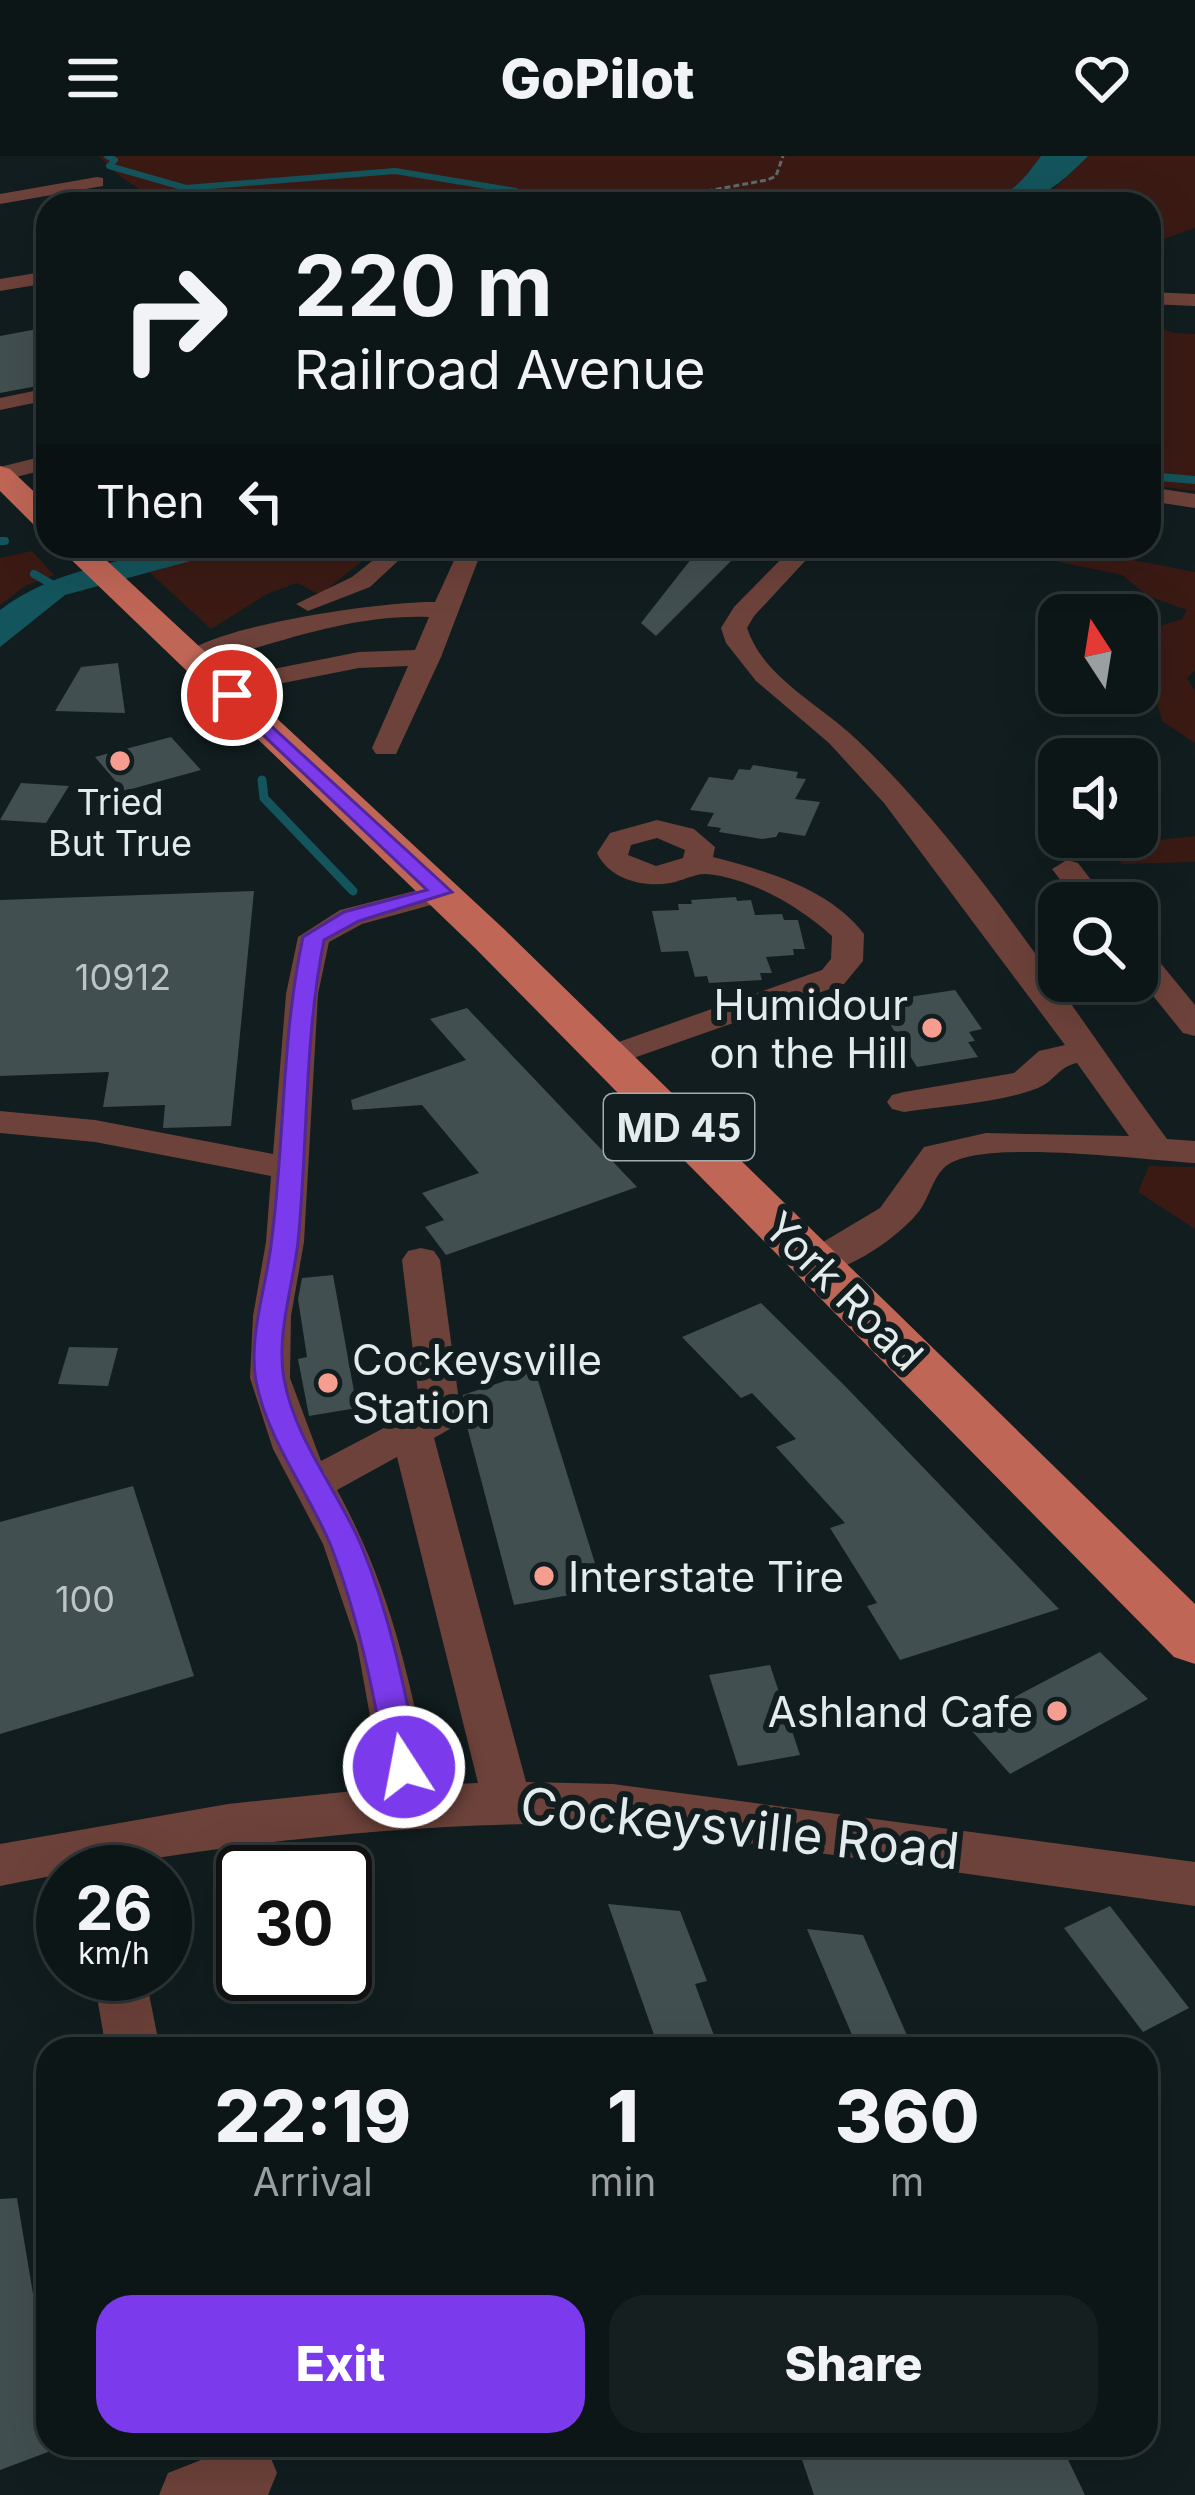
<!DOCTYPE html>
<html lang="en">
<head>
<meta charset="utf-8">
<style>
  :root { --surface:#0d1617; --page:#161f20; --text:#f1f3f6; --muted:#9a9fa1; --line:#2d3536; --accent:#7c3aed }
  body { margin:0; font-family:Inter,sans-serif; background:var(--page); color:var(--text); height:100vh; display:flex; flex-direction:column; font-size:45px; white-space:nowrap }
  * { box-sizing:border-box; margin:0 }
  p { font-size:39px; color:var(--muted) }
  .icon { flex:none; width:66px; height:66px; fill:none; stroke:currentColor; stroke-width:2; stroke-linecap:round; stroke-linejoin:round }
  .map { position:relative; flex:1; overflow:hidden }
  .details { position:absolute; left:36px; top:1881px; width:1122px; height:420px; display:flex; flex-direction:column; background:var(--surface); border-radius:36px; box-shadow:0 12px 48px #0002,0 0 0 3px var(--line) }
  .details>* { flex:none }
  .top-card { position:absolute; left:36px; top:36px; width:1125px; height:366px; border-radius:36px; box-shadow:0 12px 48px #0002,0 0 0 3px var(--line); background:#0d1617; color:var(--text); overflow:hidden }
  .needle { width:78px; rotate:348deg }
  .controls { position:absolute; left:1038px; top:438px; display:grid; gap:24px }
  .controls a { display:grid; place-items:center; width:120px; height:120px; border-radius:24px; background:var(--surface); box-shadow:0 12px 48px #0002,0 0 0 3px var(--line); font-size:60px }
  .speed { position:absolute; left:36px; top:1689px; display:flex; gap:24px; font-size:60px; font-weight:700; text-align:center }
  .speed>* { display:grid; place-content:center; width:156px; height:156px; border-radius:50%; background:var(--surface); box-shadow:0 12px 48px #0002,0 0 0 3px var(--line); line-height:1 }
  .speed small { font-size:30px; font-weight:400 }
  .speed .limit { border:6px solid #111; border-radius:18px; background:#fff; color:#111 }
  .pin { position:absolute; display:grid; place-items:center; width:102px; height:102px; color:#fff; margin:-51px; border:6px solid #fff; border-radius:50%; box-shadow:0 3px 12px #0007 }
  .me { position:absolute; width:132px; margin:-66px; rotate:349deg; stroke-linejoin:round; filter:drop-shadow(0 0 9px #0008) }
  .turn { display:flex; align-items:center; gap:42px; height:252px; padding:0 60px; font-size:54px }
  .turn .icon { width:156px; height:156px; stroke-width:2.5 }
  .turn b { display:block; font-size:84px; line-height:102px }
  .then { display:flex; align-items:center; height:114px; padding:0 60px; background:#0003; gap:24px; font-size:45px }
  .eta { display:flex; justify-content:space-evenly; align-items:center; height:204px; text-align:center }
  .eta b { font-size:72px; font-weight:800; line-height:84px }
  .button { display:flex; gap:24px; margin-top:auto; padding:24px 60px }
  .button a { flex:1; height:138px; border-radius:36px; background:var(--accent); color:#fff; font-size:48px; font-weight:800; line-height:138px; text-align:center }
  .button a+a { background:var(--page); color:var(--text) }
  header { display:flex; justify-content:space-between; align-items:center; height:156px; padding:0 60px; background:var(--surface); font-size:54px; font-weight:800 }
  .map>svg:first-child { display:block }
</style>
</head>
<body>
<header><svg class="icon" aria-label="menu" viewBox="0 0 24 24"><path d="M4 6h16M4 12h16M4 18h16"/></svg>GoPilot<svg class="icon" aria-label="heart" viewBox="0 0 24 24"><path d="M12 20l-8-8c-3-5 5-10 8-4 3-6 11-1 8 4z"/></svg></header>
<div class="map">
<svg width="1195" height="2339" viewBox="0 0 1195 2339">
  <rect width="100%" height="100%" fill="#111d1f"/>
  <!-- green -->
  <g fill="#3b1a14">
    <path d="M99,0H1041C1008,45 1003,40 949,48H178C145,38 122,26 99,0Z"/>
    <path d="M1088,0H1195V72L1155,86L1149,110V48H1020L1052,35Z"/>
    <path d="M1149,168L1174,177L1195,178V335L1149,329Z"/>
    <path d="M123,390H381L320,439L297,427L267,438L211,473L146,413L159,396L137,402Z"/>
    <path d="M32,395L54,419L25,430L0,449V402Z"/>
    <path d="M1066,401L1123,402L1195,416V514L1187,522L1195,535V587L1162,565L1154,536L1137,519V470L1154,472L1182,463L1187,454L1148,440L1122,419L1059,406Z"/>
    <path d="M1195,680V706L1122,708L1109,697L1115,689Z"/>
    <path d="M1149,1010L1195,1011V1073L1138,1036Z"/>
  </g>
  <!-- water -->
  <g fill="#14545c">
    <path d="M1041,0H1088C1036,54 1020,48 949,48C1003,41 1009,44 1041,0Z"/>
    <path d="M180,390H246L65,439L0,491V454C51,415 119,406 180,390Z"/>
  </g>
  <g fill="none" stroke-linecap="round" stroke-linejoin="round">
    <!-- stream-far2 -->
    <path stroke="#14545c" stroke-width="6" d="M107,0L115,4L109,10L186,32L395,15L516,35L517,41L536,48"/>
    <!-- stream-far1 -->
    <g stroke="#14545c" stroke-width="8">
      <path d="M1149,320L1195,324"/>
      <path d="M0,385H5"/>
      <path d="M34,418L55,430"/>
    </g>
    <!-- stream -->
    <path stroke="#14545c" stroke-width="9" d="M262,624L264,642L353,735"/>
  </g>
  <!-- building -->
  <g fill="#424f51">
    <path d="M48,171V228L0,237V180Z"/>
    <path d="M699,393L737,399L656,480L641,467Z"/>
    <path d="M118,507L125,557L55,555L81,511Z"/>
    <path d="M171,581L201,614L124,635L95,601Z"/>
    <path d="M753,609L798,616L796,622L806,623L795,643L820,646L805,680L779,676L776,681L762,683L719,676L721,672L707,670L714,657L690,654L709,621L733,624L739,613L750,614Z"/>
    <path d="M21,627L69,630L46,667L0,664Z"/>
    <path d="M254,735L231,970L163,972L165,949L103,951L109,916L0,920V744Z"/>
    <path d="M736,741L737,745L751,744L755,759L782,758L784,764H798L805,793H793L794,799L766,801L772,817H760L762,824L709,827L707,820L695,821L688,795L661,796L652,755L679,754L678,748H692L691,744Z"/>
    <path d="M955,834L982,873L969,876L975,885L968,886L978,901L917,911L876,846Z"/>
    <path d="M467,852L637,1031L446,1099L425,1071L444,1064L422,1037L479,1017L422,949L353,954L351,944L466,904L430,863Z"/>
    <path d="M333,1119L357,1252L309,1260L298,1203L307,1201L298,1143L302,1122Z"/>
    <path d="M761,1147L845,1230L1059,1453L900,1504L867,1450L877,1447L830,1372L845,1367L776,1291L796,1283L752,1237L741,1242L682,1181Z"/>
    <path d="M69,1191L118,1192L108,1230L58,1228Z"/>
    <path d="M535,1215L603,1433L514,1449L465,1263L463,1239Z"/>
    <path d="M133,1330L194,1520L0,1578V1366Z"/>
    <path d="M1100,1496L1148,1543L1010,1618L965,1567Z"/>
    <path d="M770,1509L800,1599L738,1610L709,1519Z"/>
    <path d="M608,1748L680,1755L707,1825L695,1828L719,1893H659Z"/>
    <path d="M1110,1750L1189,1852L1143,1876L1064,1772Z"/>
    <path d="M807,1773L863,1779L913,1893H858Z"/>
    <path d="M17,2042L48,2228V2296L0,2314V2043Z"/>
    <path d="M797,2289H1061L1085,2339H814Z"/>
  </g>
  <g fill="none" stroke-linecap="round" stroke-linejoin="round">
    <!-- path -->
    <path stroke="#5f696b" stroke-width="3" stroke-dasharray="6 3" stroke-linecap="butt" d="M636,48L767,24L776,20L783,0"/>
    <!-- minor -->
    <g fill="#6d423a" fill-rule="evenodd">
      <path d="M97,21L103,22V30L0,48V38Z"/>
      <path d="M48,115V127L0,135V123Z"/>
      <path d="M1149,136L1195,138V150L1149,148Z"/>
      <path d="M48,232V244L0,254V242Z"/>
      <path d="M48,299V313L0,325V311Z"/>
      <path d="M1149,331L1195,338V352L1149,345Z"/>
      <path d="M391,390H479L482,394L441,501L396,598H376L372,592L408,510L359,512L223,539L210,531L223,523L359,496L415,494L429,461C345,458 272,490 192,510L179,502C212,469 385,445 435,446L456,400L419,395L399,404L370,431L308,455L296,448L352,421Z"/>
      <path d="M794,390H819L754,460L747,472C763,521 819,548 855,582C973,693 1071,853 1167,983L1195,985V1007C1145,1004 987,983 949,1008C934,1017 930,1040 920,1054C899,1082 837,1125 803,1116L797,1107L803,1098L880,1052L924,991L986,977L1129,980L1077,907C1058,911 1055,925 1038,932C997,948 947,949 904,956L892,953L887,946L892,939L904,936L1014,917L1039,895L1065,889L884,647L829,587L756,525L726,487L721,472L734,451Z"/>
      <path d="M657,664L694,673L715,691L713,701C766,715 829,732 864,778L863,805L844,828L608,911L596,908L591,901L596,894L822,814L831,803L832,780C800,751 751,722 706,718C696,717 682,725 670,727C643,732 609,723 597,697L610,677ZM657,682L685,694L683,702L656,710L628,699L631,689Z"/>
      <path d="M1067,704L1078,707L1109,747H1078L1052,713Z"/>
      <path d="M442,728L453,731L457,737L453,743L362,768L329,786L318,838L304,1086L291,1160L290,1222L321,1305L420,1253L402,1104L408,1095L421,1092L434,1095L440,1104L461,1260L455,1270L434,1282L526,1626L613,1628L1195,1706V1750L613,1668C405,1664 201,1690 0,1730V1688L228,1648L383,1632L357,1488L323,1388L273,1293L250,1222L253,1160L266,1086L271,1020L95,986L0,977V955L95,964L273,998L286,838L298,781L340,754ZM397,1301L478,1627L431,1629C409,1520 391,1433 337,1334Z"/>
      <path d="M1137,789L1148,792L1195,849V880L1183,877L1137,820Z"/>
      <path d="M93,1818H145L160,1893H106Z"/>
      <path d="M239,2289L268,2295L277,2317L268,2339H159L168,2317Z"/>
    </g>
    <!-- major -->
    <g fill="#c06657" fill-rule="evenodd">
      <path d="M0,310L10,313L48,349V375L37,372L0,335Z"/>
      <path d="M57,390H91L505,774L1195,1448V1508L1174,1501L475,792Z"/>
    </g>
  </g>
  <!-- route -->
  <path fill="#7c3aed" stroke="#51269a" stroke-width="3" d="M232,534L452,736L359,765L324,784C304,884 308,986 298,1086C293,1130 276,1179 284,1223C295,1284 337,1333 361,1389C391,1461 405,1535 420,1611L415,1621L404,1625L392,1621L387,1611C373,1535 359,1462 331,1390C308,1334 268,1286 256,1225C248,1182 266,1132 271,1089C285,987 281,883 303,781L344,756L427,734L225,543V535Z"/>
  <!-- markers -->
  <g fill="#f59d8e" stroke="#111d1f" stroke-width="4.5">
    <circle cx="120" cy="605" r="12"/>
    <circle cx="932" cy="872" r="12"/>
    <circle cx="328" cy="1227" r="12"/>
    <circle cx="544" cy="1420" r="12"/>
    <circle cx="1057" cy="1555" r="12"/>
  </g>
  <g text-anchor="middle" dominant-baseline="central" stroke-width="12" stroke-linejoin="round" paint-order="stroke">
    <!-- far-poi labels -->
    <g font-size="36" fill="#e4ebec" stroke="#111d1f">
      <text x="120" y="646">Tried<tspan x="120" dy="41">But True</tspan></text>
    </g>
    <!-- number labels -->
    <g font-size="36" fill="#bcc4c5">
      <text x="123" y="821">10912</text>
      <text x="85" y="1443">100</text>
    </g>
    <!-- shield labels -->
    <rect fill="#111d1f" stroke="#a5adae" stroke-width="3" x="604" y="938" width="150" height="66" rx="9"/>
    <g font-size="39" font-weight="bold" fill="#e4ebec">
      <text x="679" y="971">MD 45</text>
    </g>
    <!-- poi labels -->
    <g font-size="42" fill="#e4ebec" stroke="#111d1f" text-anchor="end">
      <text x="908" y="848">Humidour<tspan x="908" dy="48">on the Hill</tspan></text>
      <text x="352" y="1203" text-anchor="start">Cockeysville<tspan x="352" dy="48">Station</tspan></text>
      <text x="568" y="1420" text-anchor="start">Interstate Tire</text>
      <text x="1033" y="1555">Ashland Cafe</text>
    </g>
    <!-- street labels -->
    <g font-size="42" fill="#e4ebec" stroke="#111d1f">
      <text transform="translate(844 1135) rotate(45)">York Road</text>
    </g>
    <!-- near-street labels -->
    <g font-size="51" fill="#e4ebec" stroke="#111d1f">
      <text transform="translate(740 1672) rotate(6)">Cockeysville Road</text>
    </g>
  </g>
</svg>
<div class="controls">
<a><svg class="needle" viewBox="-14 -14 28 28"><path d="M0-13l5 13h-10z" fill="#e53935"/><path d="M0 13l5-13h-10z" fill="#9a9fa1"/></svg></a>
<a><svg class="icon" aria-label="sound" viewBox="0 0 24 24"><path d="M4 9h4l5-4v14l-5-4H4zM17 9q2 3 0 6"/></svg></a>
<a><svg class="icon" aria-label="search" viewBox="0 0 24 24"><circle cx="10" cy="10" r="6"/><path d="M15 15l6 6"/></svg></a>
</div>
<div class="speed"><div>26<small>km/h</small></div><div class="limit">30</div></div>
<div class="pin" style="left:232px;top:539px;background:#d93025"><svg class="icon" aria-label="arrive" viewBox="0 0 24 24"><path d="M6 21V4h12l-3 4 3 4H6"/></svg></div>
<svg class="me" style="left:404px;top:1611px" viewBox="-20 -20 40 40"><circle r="17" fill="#7c3aed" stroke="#fff" stroke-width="3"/><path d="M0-11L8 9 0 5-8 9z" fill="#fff"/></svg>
<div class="top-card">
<div class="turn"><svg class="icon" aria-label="right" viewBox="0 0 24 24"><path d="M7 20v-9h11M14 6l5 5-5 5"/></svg><div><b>220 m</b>Railroad Avenue</div></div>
<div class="then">Then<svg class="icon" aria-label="left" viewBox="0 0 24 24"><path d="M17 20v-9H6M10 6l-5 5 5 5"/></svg></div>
</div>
<section class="details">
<div class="eta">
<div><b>22:19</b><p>Arrival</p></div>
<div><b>1</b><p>min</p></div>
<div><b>360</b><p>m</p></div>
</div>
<div class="button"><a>Exit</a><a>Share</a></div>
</section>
</div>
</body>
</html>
